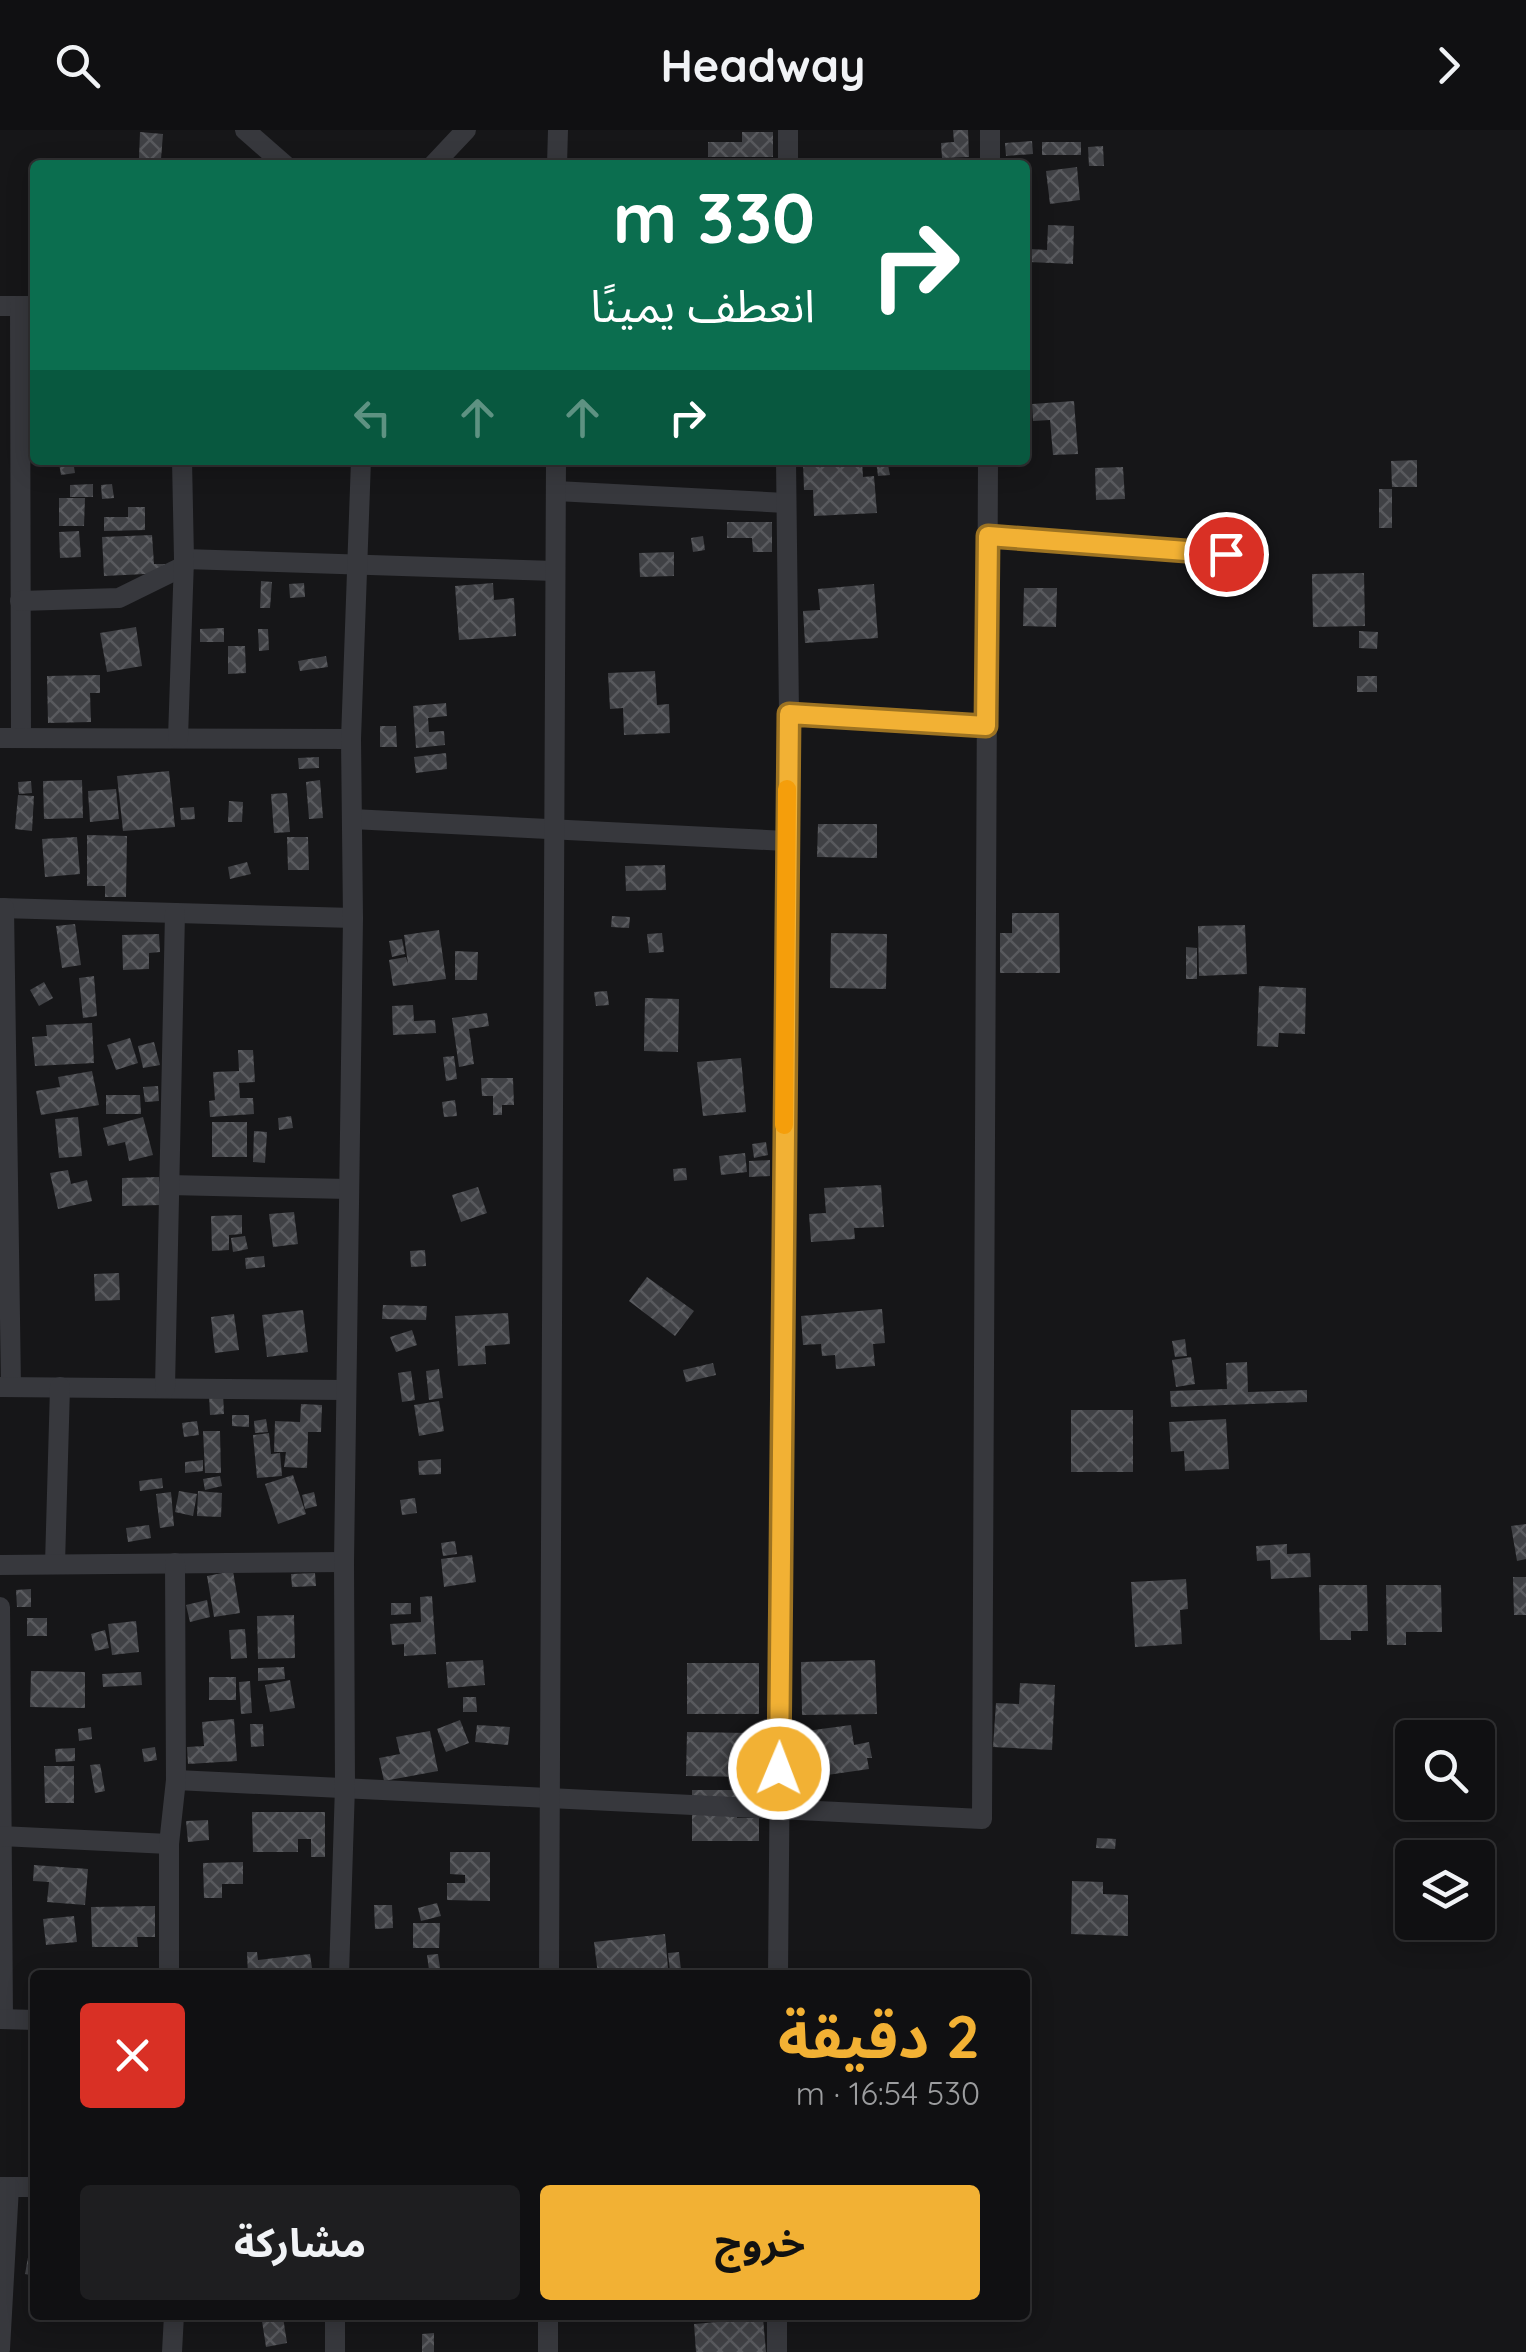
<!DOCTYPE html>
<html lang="ar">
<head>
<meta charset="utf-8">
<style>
  :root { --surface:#101012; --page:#1e1e20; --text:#f1f3f6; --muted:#9c9d9f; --line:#303032; --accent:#f2b134 }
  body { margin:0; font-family:Quicksand,"Noto Sans Arabic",sans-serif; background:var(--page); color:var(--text); direction:rtl; height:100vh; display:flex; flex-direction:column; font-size:38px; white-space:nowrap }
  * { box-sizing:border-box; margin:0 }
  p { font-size:32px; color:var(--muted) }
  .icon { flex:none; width:55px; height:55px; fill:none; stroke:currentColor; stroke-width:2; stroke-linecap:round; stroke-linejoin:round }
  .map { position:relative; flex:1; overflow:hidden; direction:ltr }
  .sheet { position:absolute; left:30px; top:1840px; width:1000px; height:350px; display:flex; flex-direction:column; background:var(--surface); border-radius:10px; box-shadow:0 5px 25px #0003,0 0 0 2px var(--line); direction:rtl }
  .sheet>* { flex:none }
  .hud { position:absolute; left:30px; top:30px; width:1000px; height:305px; border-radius:10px; box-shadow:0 5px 25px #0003,0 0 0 2px var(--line); direction:rtl; background:#0b6e4f; color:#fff; overflow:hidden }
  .controls { position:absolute; left:1395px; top:1590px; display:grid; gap:20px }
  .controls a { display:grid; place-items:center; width:100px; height:100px; border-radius:10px; background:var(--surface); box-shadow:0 5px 25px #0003,0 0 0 2px var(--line); font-size:50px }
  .pin { position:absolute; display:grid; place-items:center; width:85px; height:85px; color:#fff; margin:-42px; border:5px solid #fff; border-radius:50%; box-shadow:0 2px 10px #0007 }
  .me { position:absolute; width:110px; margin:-55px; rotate:1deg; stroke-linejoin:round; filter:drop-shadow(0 0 8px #0008) }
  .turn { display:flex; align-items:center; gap:35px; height:210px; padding:0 50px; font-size:45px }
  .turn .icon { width:130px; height:130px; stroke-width:2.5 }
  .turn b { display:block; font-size:70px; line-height:85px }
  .lanes { display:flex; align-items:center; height:95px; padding:0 50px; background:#0003; justify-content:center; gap:50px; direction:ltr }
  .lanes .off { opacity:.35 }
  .round { display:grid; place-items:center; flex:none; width:105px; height:105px; border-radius:10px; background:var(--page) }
  .summary { display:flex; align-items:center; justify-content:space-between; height:170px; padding:0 50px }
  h1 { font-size:60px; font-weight:700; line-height:75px; color:var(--accent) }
  .cta { display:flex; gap:20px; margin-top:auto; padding:20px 50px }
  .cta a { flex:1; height:115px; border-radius:10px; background:var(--accent); color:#111; font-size:40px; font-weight:700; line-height:115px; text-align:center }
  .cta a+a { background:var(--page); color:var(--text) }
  header { display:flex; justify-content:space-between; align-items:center; height:130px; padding:0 50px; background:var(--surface); font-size:45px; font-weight:700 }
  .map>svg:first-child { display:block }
</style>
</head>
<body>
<header><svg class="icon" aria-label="forward" viewBox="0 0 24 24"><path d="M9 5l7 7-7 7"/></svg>Headway<svg class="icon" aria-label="search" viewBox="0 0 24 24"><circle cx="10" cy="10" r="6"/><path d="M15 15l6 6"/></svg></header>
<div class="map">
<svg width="1526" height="2222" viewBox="0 0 1526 2222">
  <defs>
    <pattern id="building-cross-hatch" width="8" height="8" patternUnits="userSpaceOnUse" patternTransform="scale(2.5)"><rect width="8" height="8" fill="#404145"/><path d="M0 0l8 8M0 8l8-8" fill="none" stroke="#595a5e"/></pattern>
  </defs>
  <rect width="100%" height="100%" fill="#161618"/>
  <!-- building -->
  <g fill="url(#building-cross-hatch)">
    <path d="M953,0H968L969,27L942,28L941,13L954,12Z"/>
    <path d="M140,2L163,4L161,29L139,28Z"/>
    <path d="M742,2H773V27H708V12H742Z"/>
    <path d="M1032,11L1033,24L1006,26L1005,13Z"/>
    <rect x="1042" y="12" width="39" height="13"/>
    <path d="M1103,16L1104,36H1089L1088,17Z"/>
    <path d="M1077,37L1080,70L1050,74L1046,41Z"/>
    <path d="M1048,95L1074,96L1073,134L1029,132L1030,119L1047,120Z"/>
    <path d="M1074,271L1078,324L1053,325L1050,290L1033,291L1032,274Z"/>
    <path d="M851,330H862L863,347L874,346L877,383L814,386L813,360H804L803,332Z"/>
    <path d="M887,330L890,345L878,346L876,331Z"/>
    <path d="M1417,330V357H1392L1391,331Z"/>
    <path d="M73,331L75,343L61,345L59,333Z"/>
    <path d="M1123,337L1125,369L1096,370L1095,338Z"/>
    <path d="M93,354V367H70V355Z"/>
    <path d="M112,354L114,368L102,369L101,355Z"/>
    <rect x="1379" y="359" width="13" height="39"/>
    <path d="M59,368H85L84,396H59Z"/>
    <path d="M128,377H145V400L104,401V387H128Z"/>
    <path d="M727,392H772V422H753L752,408H727Z"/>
    <path d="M79,401L81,427L60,428L59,402Z"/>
    <path d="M152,405L154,434H165L166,443L104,446L102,407Z"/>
    <path d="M703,406L705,420L693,422L691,408Z"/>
    <path d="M674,422V446L640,447L639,423Z"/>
    <path d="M1364,443L1365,496L1313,497L1312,444Z"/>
    <path d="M261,451L272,452L270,478H260Z"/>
    <path d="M304,453L305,467L290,468L289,454Z"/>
    <path d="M493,453L494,470L514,468L516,506L459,510L455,456Z"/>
    <path d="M874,454L878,508L805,513L803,481L820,480L818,459Z"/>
    <path d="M1024,458H1057L1056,497L1023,496Z"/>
    <path d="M136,497L142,536L107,542L100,503Z"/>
    <path d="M224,498V512H200V499Z"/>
    <path d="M258,499H268L269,520L259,521Z"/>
    <path d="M1359,501L1378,502L1377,519L1359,518Z"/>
    <path d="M228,516H245L246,543L228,544Z"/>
    <path d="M326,526L328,537L300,541L298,531Z"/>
    <path d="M655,541L657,575L669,574L670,603L624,605L623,578L610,579L608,543Z"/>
    <path d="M100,545V563H90L91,592L48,593L47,546Z"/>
    <rect x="1357" y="546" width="20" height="16"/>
    <path d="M446,573L447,586L428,588L429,602L444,601L445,615L416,618L413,576Z"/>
    <path d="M380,596H396L397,617H380Z"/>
    <path d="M446,623L447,639L416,643L414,627Z"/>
    <path d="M319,627V638L299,639L298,628Z"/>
    <path d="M169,641L175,697L123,701L117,646Z"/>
    <path d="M82,650L83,688L44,689L43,651Z"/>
    <path d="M320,650L323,688L309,689L306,652Z"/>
    <path d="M31,651L32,663L19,664L18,652Z"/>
    <path d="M116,659L119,689L90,692L88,661Z"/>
    <path d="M287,663L290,702L274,703L271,664Z"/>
    <path d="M18,665L34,666L32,701L15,699Z"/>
    <path d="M229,671L243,672L242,692H228Z"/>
    <path d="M194,677L195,689L181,690L180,678Z"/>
    <path d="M818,694H877V728L817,727Z"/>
    <path d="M87,705L127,706L126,767H105V756H87Z"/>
    <path d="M77,707L80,744L45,747L42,709Z"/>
    <path d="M287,707H308L309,740H288Z"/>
    <path d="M247,732L251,744L230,749L228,737Z"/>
    <path d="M665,735L666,760L626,761L625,736Z"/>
    <path d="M1012,783H1059L1060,843H1000V803H1012Z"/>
    <path d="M612,786L630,787L629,798L611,797Z"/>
    <path d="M75,794L81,835L62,838L56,796Z"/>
    <path d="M1245,795L1247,844L1199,846L1198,796Z"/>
    <path d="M439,800L446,849L393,856L389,830L406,827L408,834L404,805Z"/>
    <path d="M662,803L664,822L649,823L647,804Z"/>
    <path d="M831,803L887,804L886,859L830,858Z"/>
    <path d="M159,804L160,822L149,823V839L123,840L122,805Z"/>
    <path d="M402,809L405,824L392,827L389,811Z"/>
    <path d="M1186,817L1197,818V849H1186Z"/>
    <path d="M455,821L478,822L477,850H455Z"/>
    <path d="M94,846L97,886L83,888L79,848Z"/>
    <path d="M44,852L53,868L39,876L30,860Z"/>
    <path d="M1259,856L1306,858L1305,904L1279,903L1278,917L1257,916Z"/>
    <path d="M607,861L609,875L596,876L594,862Z"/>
    <path d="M645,868L679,869L678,922L644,921Z"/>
    <path d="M413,875L414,891L435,890L436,903L393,905L392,876Z"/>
    <path d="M487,883L489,896L469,899L474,934L459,937L452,888Z"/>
    <path d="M92,893L94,933L35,936L32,907L47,906L46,895Z"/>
    <path d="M130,908L138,933L116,940L107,915Z"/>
    <path d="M154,912L160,935L143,938L138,916Z"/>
    <path d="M238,920H253L255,952L239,953L240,968H253L254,984L210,987L209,971L215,970L213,942L239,941Z"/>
    <path d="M454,926L457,949L446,951L443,927Z"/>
    <path d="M741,928L746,982L703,986L697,932Z"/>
    <path d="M92,941L99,975L41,985L36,961L60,957L58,947Z"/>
    <path d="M481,948H513L514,975H502V985H493V966H482Z"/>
    <path d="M158,956L159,971L145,972L143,957Z"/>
    <path d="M106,965H140L141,984H106Z"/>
    <path d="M455,970L457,986L444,987L442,972Z"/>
    <path d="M291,986L293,998L279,1000L278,988Z"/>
    <path d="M78,987L82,1026L59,1028L55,989Z"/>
    <path d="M143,987L153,1025L129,1031L125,1012L108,1016L103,998Z"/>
    <rect x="212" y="992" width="35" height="35"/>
    <path d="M254,1001L267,1002L265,1033L253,1032Z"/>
    <path d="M766,1012L768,1025L754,1028L752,1014Z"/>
    <path d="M745,1023L747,1042L721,1045L719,1026Z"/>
    <path d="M770,1030V1046L749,1047V1031Z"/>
    <path d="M686,1038L687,1050L674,1051L673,1039Z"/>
    <path d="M68,1040L71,1054L87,1050L92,1071L58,1079L50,1043Z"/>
    <path d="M159,1047L160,1075L122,1076V1048Z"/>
    <path d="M881,1055L884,1097L854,1098L855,1109L811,1112L809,1084L826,1083L824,1058Z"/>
    <path d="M478,1057L487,1083L461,1092L452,1065Z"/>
    <path d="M294,1082L298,1114L273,1117L269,1084Z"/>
    <path d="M242,1085V1104L229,1105V1120L212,1121L211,1086Z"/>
    <path d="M245,1106L248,1119L233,1122L231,1108Z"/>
    <path d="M425,1120L426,1136L411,1137L410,1121Z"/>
    <path d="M264,1126L265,1137L246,1139L245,1128Z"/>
    <path d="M119,1143L120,1170L95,1171L94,1144Z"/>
    <path d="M647,1147L694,1181L675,1206L629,1171Z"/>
    <path d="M383,1175L427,1176L426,1190L382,1189Z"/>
    <path d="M882,1179L885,1213L873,1214L875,1236L836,1239L835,1225L822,1226L821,1214L803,1215L801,1186Z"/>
    <path d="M303,1180L308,1222L267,1227L262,1185Z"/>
    <path d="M508,1183L510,1214L485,1216L486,1234L458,1236L455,1186Z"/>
    <path d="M234,1184L239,1220L215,1223L211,1187Z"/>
    <path d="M412,1200L417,1215L396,1222L390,1207Z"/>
    <path d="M1185,1209L1187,1226L1175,1227L1172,1211Z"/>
    <path d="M1191,1227L1195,1254L1176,1257L1172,1230Z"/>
    <path d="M1247,1232L1248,1262L1307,1260V1272L1171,1277L1170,1261L1227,1259L1226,1233Z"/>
    <path d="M713,1233L716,1245L686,1252L683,1240Z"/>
    <path d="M439,1239L443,1268L429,1270L426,1241Z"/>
    <path d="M411,1241L415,1270L402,1272L398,1243Z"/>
    <path d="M223,1263L224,1284L210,1285L209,1264Z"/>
    <path d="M439,1271L444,1301L419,1306L414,1275Z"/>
    <path d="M301,1274L322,1275L321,1302H308L307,1338L284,1337L286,1322H274L275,1291L300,1292Z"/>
    <rect x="1071" y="1280" width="62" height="62"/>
    <path d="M232,1285H249V1297L232,1296Z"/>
    <path d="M266,1289L268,1302L255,1303L254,1291Z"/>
    <path d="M1226,1289L1229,1339L1185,1341L1184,1321L1171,1322L1169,1292Z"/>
    <path d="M197,1291L199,1305L184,1307L182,1293Z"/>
    <path d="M203,1301H220L221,1343H205Z"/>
    <path d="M269,1303L271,1324L280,1323L282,1346L257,1348L253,1305Z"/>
    <path d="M441,1329V1344L419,1345L418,1331Z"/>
    <path d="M203,1330V1341L185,1343V1332Z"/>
    <path d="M293,1345L306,1384L278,1394L265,1354Z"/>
    <path d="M220,1346L222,1356L205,1360L203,1349Z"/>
    <path d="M162,1348L163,1358L140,1361L139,1351Z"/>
    <path d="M179,1361L197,1364L193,1386L175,1382Z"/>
    <path d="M198,1361L222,1363L221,1387L197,1386Z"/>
    <path d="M171,1362L174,1396L160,1398L156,1364Z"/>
    <path d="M314,1362L317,1376L305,1379L302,1365Z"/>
    <path d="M415,1368L417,1383L402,1385L400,1370Z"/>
    <path d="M1526,1394V1429L1517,1431L1511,1396Z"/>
    <path d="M149,1395L151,1408L128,1412L126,1398Z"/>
    <path d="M455,1411L457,1424L443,1426L441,1413Z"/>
    <path d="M1287,1414V1424L1310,1423L1311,1447L1271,1449L1270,1430L1257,1431L1256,1416Z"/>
    <path d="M472,1425L476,1452L444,1457L441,1429Z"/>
    <path d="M233,1441L240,1483L214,1487L207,1446Z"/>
    <path d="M315,1443L316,1456L292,1457L291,1444Z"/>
    <path d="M1513,1447H1526V1485H1514Z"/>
    <path d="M1186,1449L1188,1479L1180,1480L1182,1514L1135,1517L1131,1452Z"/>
    <path d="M1319,1455H1367L1368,1501H1351V1510H1320Z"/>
    <path d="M1386,1455H1441L1442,1502H1406V1515H1387Z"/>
    <path d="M31,1459V1477H17L16,1460Z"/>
    <path d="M432,1466L436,1524L404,1526V1514L392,1515L390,1494L421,1492L420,1467Z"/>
    <path d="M207,1470L210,1487L190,1492L186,1475Z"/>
    <path d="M391,1473H411V1484L391,1485Z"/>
    <path d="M294,1485L295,1528L258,1529L257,1486Z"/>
    <rect x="27" y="1488" width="20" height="18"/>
    <path d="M136,1491L139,1522L112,1525L108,1494Z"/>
    <path d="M245,1499L247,1528L231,1529L229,1500Z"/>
    <path d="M105,1500L109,1518L95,1521L91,1504Z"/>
    <path d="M483,1530L485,1555L448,1558L446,1532Z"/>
    <path d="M875,1530L877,1584L802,1585L801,1532Z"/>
    <rect x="687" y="1533" width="72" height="51"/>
    <path d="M284,1537L285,1549L258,1551V1538Z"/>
    <path d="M31,1541L85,1542V1578L30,1577Z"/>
    <path d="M141,1542L142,1555L103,1557L102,1544Z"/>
    <rect x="209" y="1547" width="27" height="23"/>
    <path d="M290,1550L295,1578L270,1582L265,1555Z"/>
    <path d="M250,1551L252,1583L241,1584L239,1552Z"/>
    <path d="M1020,1553L1055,1555L1052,1620L993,1617L996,1573L1019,1574Z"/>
    <path d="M463,1567H476L477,1582H463Z"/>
    <path d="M234,1589L237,1631L188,1634L187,1617L204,1616L202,1592Z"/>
    <path d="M460,1590L469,1613L446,1622L437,1599Z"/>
    <path d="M250,1594H263L264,1616L251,1617Z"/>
    <path d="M477,1595L510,1597L508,1615L475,1612Z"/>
    <path d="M851,1595L854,1615L869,1612L872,1628H867L869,1639L813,1647L806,1601Z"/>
    <path d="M91,1597L92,1609L79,1611L78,1599Z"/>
    <path d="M430,1601L438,1641L384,1651L379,1628L400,1624L396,1607Z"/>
    <path d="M687,1602L751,1603L750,1647L686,1646Z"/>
    <path d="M155,1617L157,1630L144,1632L142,1619Z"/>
    <path d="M75,1618V1631L56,1632L55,1619Z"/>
    <path d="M100,1634L105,1661L95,1663L90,1635Z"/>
    <path d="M44,1636H74V1673H45Z"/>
    <path d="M692,1660H737V1688H759V1711H692Z"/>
    <path d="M252,1682H325V1727H311V1709H298V1722H253Z"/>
    <path d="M208,1690L209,1710L188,1712L186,1691Z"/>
    <path d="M1097,1708L1116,1709L1115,1719L1096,1718Z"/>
    <path d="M450,1722H490V1771L447,1770V1753H465V1745L450,1744Z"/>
    <path d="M243,1732V1754H222V1768H204L203,1733Z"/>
    <path d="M34,1735L88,1739L85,1775L47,1772L49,1752L33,1751Z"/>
    <path d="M1072,1751L1103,1752V1764L1128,1765V1806L1071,1804Z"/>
    <path d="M437,1773L441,1786L421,1791L418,1778Z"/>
    <path d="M374,1775H392L393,1798L375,1799Z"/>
    <path d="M155,1776V1807H137L138,1817H92L91,1777Z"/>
    <path d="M74,1786L77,1812L46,1815L43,1789Z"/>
    <path d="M413,1793H440L439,1818H413Z"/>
    <path d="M665,1804L668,1838L598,1845L594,1812Z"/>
    <path d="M247,1822H257L258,1830L310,1824L313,1845H248Z"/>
    <path d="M679,1822L681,1840L670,1842L668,1823Z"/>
    <path d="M438,1824L440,1838L429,1840L427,1825Z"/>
    <path d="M29,2122L35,2124V2146L25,2144Z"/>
    <path d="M283,2187L287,2213L266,2217L262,2191Z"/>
    <path d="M763,2188L766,2222H696L694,2194Z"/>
    <path d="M434,2203V2222H422V2204Z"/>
  </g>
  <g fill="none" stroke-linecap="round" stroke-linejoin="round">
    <!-- minor -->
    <g stroke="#37383d" stroke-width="20">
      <path d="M245,0L285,35"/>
      <path d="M433,35L466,0"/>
      <path d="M557,35L558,0"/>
      <path d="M788,35V0"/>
      <path d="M990,35V0"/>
      <path d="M0,176H35"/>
      <path d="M20,176L21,608"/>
      <path d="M556,361L786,373"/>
      <path d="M988,406L1226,424"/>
      <path d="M184,429L555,441"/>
      <path d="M20,471L119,468L184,436"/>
      <path d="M789,584L986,597"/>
      <path d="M0,608L351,609"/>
      <path d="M178,608L184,429L182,330"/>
      <path d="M352,689L786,711"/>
      <path d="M0,778L353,788"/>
      <path d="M4,778L11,1257"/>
      <path d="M169,1055L349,1059"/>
      <path d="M0,1257L346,1260"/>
      <path d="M165,1258L175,783"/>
      <path d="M55,1434L60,1257"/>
      <path d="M0,1435L344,1432"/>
      <path d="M0,1477L3,1889"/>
      <path d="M176,1650L982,1689L988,330"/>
      <path d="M0,1706L169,1714"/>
      <path d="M169,1845V1714L176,1650L175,1433"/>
      <path d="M339,1845L345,1656L344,1432L353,788L351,609L361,330"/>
      <path d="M549,1845L556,330"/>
      <path d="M778,1845L789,584L786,330"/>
      <path d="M0,1889L35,1890"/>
      <path d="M0,2057H35"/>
      <path d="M335,2185V2222"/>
      <path d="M777,2185V2222"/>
      <path d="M0,2219L9,2057"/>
      <path d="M172,2222L174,2185"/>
      <path d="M548,2222V2185"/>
    </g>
  </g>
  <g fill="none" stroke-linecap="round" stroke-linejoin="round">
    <defs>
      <path id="route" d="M779,1639L789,584L986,596L988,406L1226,424"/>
    </defs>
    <!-- route casing -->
    <use href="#route" stroke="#9d7322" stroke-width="25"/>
    <!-- route -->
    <use href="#route" stroke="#f2b134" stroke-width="18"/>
    <!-- slow -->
    <path stroke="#f59e0b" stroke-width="18" d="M784,995L787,659"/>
  </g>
</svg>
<div class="controls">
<a><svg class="icon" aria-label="search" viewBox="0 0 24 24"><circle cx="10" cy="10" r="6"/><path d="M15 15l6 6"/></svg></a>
<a><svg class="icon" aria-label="layers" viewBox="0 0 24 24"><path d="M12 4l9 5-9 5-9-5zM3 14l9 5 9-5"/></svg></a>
</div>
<div class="pin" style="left:1226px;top:424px;background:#d93025"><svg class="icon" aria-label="arrive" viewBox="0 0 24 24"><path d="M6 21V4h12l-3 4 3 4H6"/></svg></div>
<svg class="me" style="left:779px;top:1639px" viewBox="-20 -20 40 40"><circle r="17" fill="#f2b134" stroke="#fff" stroke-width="3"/><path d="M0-11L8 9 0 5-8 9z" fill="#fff"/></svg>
<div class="hud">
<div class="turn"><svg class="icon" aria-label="right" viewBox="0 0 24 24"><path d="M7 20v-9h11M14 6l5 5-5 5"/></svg><div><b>330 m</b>انعطف يمينًا</div></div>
<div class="lanes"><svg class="icon off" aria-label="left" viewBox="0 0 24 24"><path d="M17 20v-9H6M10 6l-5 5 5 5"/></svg><svg class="icon off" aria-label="ahead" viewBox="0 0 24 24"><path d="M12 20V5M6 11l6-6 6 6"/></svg><svg class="icon off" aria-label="ahead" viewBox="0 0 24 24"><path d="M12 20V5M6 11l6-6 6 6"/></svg><svg class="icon" aria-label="right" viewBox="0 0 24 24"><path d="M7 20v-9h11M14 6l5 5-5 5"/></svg></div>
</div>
<section class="sheet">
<div class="summary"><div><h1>2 دقيقة</h1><p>530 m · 16:54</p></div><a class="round" style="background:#d93025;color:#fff"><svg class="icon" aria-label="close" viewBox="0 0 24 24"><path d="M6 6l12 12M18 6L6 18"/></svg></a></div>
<div class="cta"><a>خروج</a><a>مشاركة</a></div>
</section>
</div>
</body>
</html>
